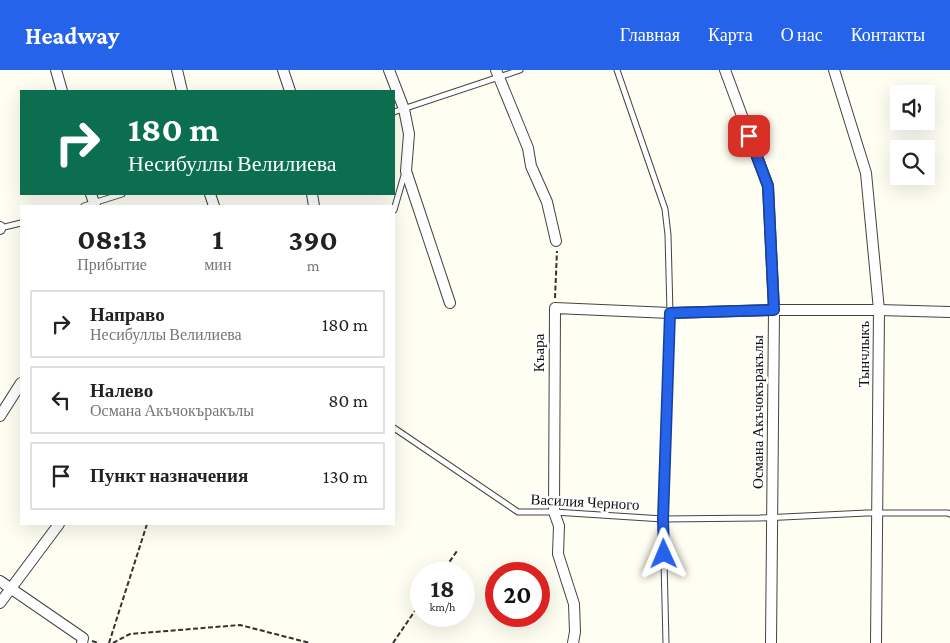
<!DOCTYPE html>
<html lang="ru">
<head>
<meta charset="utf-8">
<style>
  :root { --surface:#fff; --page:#f2f2f2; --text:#222; --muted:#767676; --line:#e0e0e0; --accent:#2563eb }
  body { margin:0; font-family:"Crimson Pro",serif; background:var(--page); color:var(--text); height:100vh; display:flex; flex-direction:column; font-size:19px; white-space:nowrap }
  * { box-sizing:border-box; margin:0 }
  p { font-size:16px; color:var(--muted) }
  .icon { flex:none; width:28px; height:28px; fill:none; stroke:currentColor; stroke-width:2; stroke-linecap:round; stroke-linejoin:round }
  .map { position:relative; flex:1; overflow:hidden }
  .drawer { position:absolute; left:20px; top:135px; width:375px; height:320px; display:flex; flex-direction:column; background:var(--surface); border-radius:0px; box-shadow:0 5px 20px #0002 }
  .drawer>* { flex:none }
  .top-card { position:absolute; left:20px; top:20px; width:375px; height:105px; border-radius:0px; box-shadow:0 5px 20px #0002; background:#0b6e4f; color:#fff; overflow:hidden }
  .controls { position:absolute; left:890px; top:15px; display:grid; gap:10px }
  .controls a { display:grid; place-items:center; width:45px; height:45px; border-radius:0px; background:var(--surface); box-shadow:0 5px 20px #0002; font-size:25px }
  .speed { position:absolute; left:410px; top:492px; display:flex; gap:10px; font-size:25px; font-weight:700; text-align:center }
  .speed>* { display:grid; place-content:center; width:65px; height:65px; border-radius:50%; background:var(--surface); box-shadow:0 5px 20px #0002; line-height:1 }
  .speed small { font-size:12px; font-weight:400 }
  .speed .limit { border:8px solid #d22; background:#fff; color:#111 }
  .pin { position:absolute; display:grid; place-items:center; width:42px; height:42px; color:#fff; margin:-21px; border-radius:10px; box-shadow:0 2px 8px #0006 }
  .me { position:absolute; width:55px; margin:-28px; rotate:359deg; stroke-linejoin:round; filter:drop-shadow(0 0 4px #0008) }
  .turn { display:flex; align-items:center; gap:18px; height:105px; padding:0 25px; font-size:22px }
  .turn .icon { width:65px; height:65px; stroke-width:2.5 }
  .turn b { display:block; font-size:35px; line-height:42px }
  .eta { display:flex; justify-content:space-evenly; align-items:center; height:85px; text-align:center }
  .eta b { font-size:30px; font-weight:700; line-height:35px }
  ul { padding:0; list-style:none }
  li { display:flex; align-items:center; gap:15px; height:68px; margin:0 10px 8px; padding:0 15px; border:2px solid var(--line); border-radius:0px }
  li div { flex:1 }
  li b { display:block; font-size:19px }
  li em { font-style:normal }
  header { display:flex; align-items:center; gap:30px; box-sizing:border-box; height:70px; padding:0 25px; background:var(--accent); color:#fff }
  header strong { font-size:24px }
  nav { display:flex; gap:28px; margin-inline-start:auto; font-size:18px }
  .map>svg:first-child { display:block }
</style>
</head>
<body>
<header>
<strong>Headway</strong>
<nav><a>Главная</a><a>Карта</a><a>О нас</a><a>Контакты</a></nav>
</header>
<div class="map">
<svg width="950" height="573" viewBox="0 0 950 573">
  <rect width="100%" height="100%" fill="#fffef3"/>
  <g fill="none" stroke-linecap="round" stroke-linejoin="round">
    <defs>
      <g id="lane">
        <path d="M617,0L665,139L668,165L670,243L663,449L666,573"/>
        <path d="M394,42L520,0"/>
        <path d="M84,136L122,124"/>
        <path d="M394,140L405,102"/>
        <path d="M0,158L21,153"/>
        <path d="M394,358L518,442H554L663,449L760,448L867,443H948L950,444"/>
      </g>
      <g id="street">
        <path d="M56,0L62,21"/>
        <path d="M177,0L182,21"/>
        <path d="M283,0L290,21"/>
        <path d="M389,0L404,39L409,64L406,101L450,233"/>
        <path d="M496,0L528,78L531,96L547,132L556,171"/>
        <path d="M725,0L768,116L774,240L771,573"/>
        <path d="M834,0L866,103L879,240L876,573"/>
        <path d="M91,124L95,136"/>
        <path d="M210,124L214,136"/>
        <path d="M312,124L314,136"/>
        <path d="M0,157V159"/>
        <path d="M0,346L21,313"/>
        <path d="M0,511L83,568L82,573"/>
        <path d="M0,533L59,454"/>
        <path d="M573,573L575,562L574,534L558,484L559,456L554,442L555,238L670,243L774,240H879L950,242"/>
      </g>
    </defs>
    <!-- lane casing -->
    <use href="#lane" stroke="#434343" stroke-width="7"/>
    <!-- street casing -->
    <use href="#street" stroke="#434343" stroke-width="12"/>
    <!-- path -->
    <g stroke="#323232" stroke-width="2" stroke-dasharray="5 2.5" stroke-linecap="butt">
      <path d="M555,228L557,181"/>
      <path d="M441,504L457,481"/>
      <path d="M92,571L99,573"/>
      <path d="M109,573L147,454"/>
      <path d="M113,573L130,564L240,555L310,573"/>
      <path d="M393,573L421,532"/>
    </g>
    <!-- lane -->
    <use href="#lane" stroke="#fff" stroke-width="5"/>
    <!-- street -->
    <use href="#street" stroke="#fff" stroke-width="10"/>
  </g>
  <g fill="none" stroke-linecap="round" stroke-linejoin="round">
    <defs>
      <path id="route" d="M664,484L663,449L670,243L774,240L768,116L749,66"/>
    </defs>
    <!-- route casing -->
    <use href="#route" stroke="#184099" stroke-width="12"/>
    <!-- route -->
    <use href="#route" stroke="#2563eb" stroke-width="9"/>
  </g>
  <g text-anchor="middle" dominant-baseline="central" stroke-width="5" stroke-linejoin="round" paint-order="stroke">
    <!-- street labels -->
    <g font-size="15" fill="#101010" stroke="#fff">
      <text transform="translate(539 283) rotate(-90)">Къара</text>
      <text transform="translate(864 284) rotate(-90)">Тынчлыкъ</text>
      <text transform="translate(758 342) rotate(-90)">Османа Акъчокъракълы</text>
      <text transform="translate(585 432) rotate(3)">Василия Черного</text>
    </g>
  </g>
</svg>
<div class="controls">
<a><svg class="icon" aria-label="sound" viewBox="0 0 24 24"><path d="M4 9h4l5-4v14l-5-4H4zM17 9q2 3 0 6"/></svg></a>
<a><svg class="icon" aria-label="search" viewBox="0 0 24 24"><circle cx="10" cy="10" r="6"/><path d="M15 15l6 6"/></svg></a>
</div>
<div class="speed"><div>18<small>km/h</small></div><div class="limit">20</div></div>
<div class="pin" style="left:749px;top:66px;background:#d93025"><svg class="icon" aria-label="arrive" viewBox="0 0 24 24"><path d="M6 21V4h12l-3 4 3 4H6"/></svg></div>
<svg class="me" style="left:664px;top:484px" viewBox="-20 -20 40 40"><path d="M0-17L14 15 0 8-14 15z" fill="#2563eb" stroke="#fff" stroke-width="4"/></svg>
<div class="top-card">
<div class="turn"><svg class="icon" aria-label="right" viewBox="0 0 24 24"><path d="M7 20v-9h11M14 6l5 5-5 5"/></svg><div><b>180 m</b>Несибуллы Велилиева</div></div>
</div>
<section class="drawer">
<div class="eta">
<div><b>08:13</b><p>Прибытие</p></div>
<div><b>1</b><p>мин</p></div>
<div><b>390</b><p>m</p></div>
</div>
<ul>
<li><svg class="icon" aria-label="right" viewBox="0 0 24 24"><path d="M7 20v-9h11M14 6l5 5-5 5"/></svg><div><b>Направо</b><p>Несибуллы Велилиева</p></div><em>180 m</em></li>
<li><svg class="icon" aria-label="left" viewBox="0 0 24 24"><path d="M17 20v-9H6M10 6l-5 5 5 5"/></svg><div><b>Налево</b><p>Османа Акъчокъракълы</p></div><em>80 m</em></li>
<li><svg class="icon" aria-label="arrive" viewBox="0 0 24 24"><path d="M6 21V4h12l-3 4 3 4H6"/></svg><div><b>Пункт назначения</b></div><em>130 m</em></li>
</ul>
</section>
</div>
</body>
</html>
